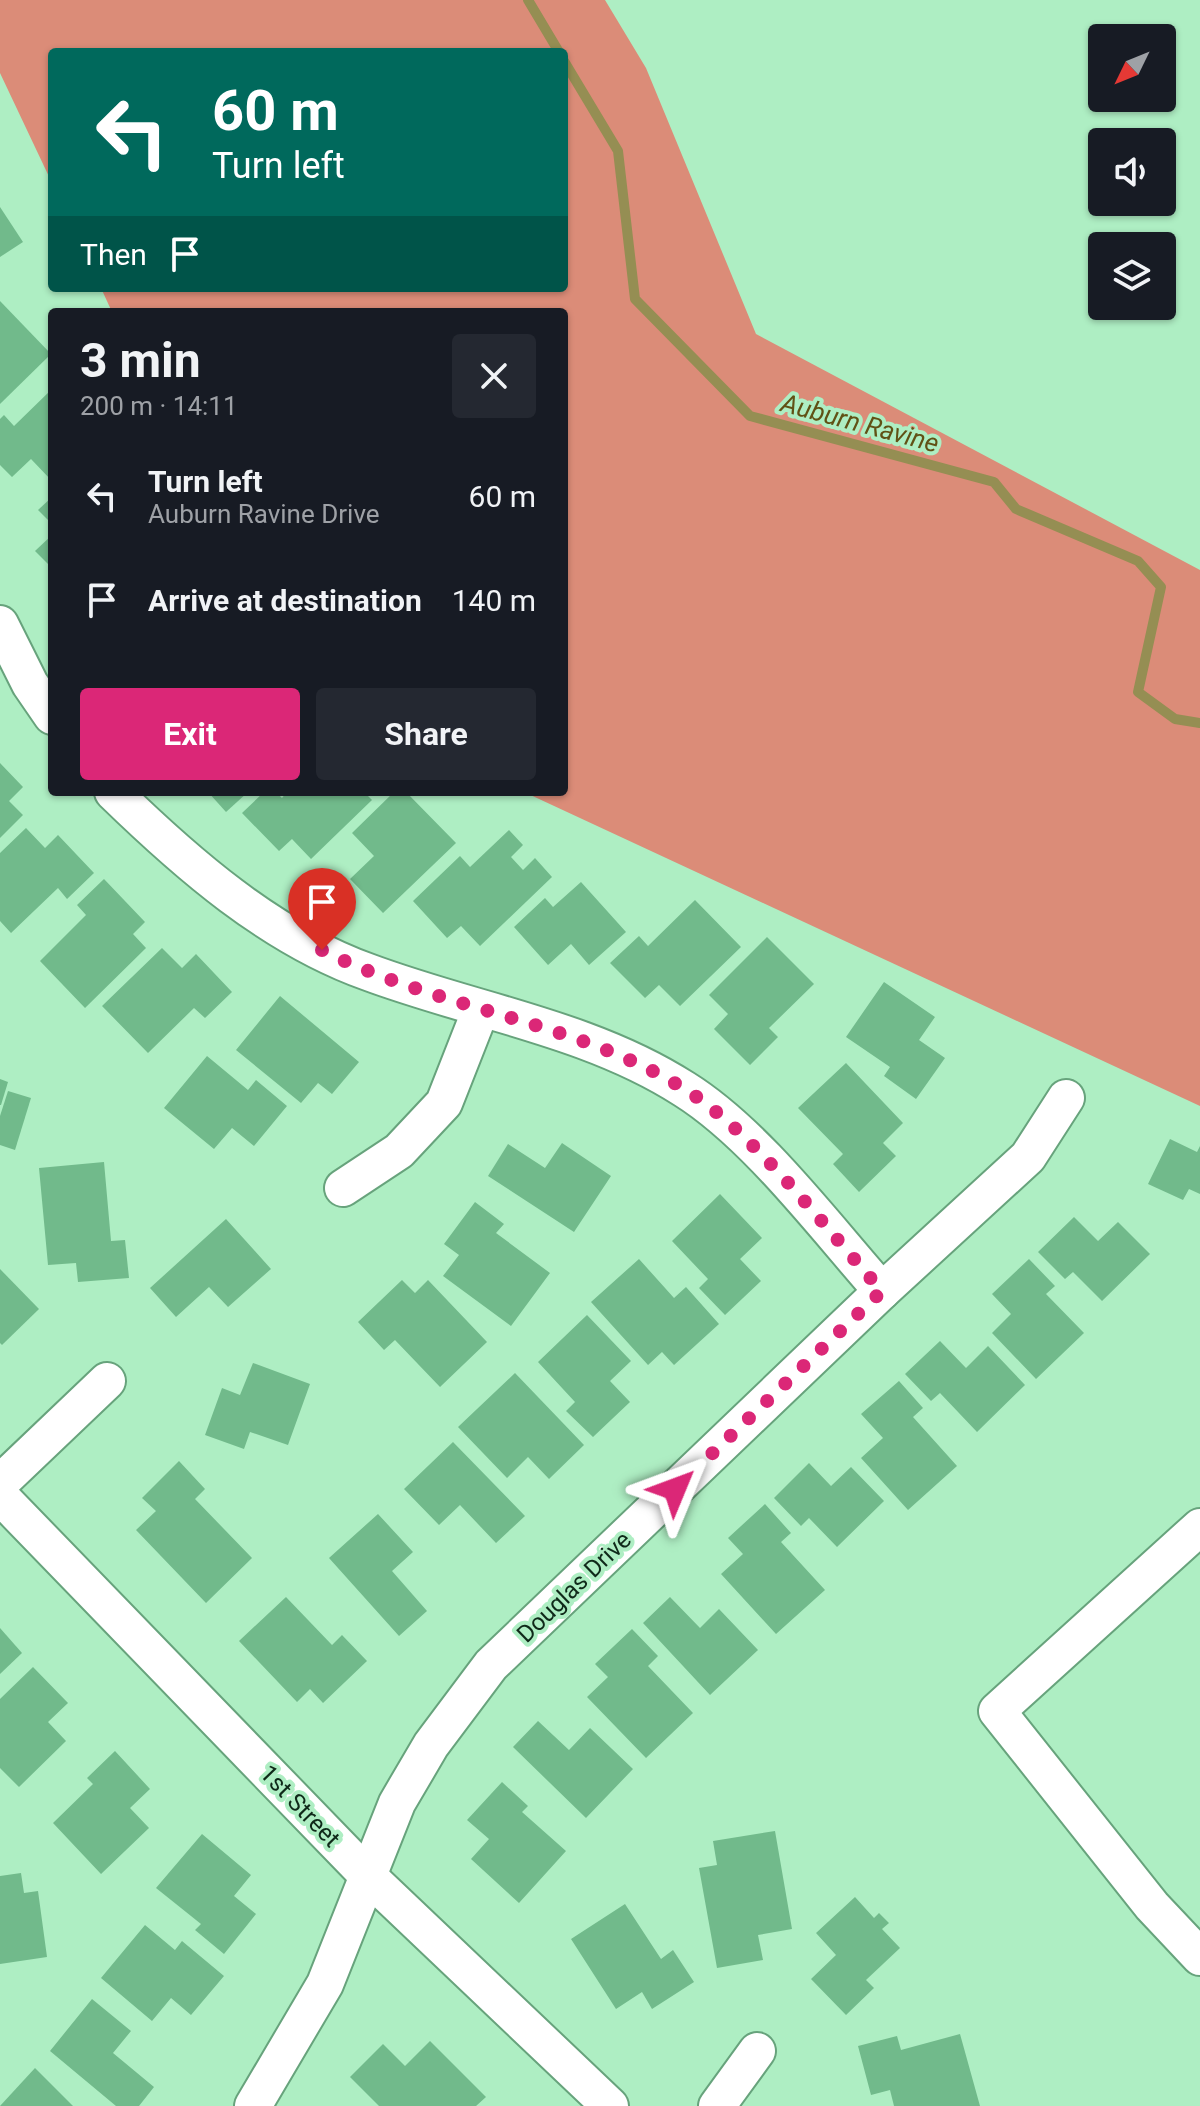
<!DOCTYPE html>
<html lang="en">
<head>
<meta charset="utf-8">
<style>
  :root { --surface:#171b24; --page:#242831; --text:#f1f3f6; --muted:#9ea1a6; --accent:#db2777 }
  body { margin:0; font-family:Roboto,sans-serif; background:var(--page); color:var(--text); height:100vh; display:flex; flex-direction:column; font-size:30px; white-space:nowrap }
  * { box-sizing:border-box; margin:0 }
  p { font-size:26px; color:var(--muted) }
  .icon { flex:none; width:44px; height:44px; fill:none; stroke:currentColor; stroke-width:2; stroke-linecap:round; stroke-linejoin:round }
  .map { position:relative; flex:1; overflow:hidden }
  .sheet { position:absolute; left:48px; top:308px; width:520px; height:488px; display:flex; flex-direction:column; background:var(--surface); border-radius:8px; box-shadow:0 2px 6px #0004 }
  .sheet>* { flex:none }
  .hud { position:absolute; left:48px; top:48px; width:520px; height:244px; border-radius:8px; box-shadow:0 2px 6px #0004; background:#00695c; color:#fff; overflow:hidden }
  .needle { width:52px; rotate:227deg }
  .controls { position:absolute; left:1088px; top:24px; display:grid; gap:16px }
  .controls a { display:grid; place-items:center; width:88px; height:88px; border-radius:8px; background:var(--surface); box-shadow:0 2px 6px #0004; font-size:40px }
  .pin { position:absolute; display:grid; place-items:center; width:68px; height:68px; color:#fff; margin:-82px -34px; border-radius:50% 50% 50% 0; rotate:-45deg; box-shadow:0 0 8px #0007 }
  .pin .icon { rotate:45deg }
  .me { position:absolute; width:88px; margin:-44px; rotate:46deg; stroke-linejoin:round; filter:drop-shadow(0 0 6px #0008) }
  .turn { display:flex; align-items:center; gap:28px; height:168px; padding:0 32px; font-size:36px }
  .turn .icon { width:104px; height:104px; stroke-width:2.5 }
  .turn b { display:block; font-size:56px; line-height:68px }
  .then { display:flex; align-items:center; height:76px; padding:0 32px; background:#0003; gap:16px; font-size:30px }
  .round { display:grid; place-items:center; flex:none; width:84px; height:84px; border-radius:8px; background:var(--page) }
  .overview { display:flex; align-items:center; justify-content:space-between; height:136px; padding:0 32px }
  h1 { font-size:48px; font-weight:700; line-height:60px }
  .cta { display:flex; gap:16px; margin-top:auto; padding:16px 32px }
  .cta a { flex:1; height:92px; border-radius:8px; background:var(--accent); color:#fff; font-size:32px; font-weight:700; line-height:92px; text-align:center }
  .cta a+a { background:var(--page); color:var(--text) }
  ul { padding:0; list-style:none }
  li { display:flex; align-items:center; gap:24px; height:104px; padding:0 32px }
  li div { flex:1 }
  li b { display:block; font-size:30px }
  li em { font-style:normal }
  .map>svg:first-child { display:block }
</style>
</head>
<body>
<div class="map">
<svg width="1200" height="2106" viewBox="0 0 1200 2106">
  <rect width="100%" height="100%" fill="#aeeec3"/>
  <!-- forest -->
  <path fill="#db8c78" d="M0,0H605L646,68L756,334L1200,570V1106L524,792H564V312H112L101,288H564V52H52V183L0,73Z"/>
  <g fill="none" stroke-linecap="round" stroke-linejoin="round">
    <!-- stream -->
    <g stroke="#958e53" stroke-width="10">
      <path d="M528,0L559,52"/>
      <path d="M564,61L618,151L635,299L750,416L994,482L1016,509L1138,561L1161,587L1138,692L1175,719L1200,723"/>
    </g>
  </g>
  <!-- building -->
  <g fill="#71ba8b">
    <path d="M0,207L23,242L0,257Z"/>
    <path d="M0,301L51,354L0,404Z"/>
    <path d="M52,389V481L31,459L12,477L0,465V419L4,415L14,426Z"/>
    <path d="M52,497V524L38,510Z"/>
    <path d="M52,535V568L35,551Z"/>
    <path d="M0,763L23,787L9,801L23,815L0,838Z"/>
    <path d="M208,792H248L226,812Z"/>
    <path d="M264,792H276L282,798L287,792H364L372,800L311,859L292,839L279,851L242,813Z"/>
    <path d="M394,792H406L456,843L383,913L350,879L374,856L352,833Z"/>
    <path d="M26,828L45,848L58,835L94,873L67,899L58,888L11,933L0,921V853Z"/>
    <path d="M509,830L523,845L511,857L523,870L535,858L552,877L480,946L461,926L447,938L413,901L460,856L470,867Z"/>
    <path d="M104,879L145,922L133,934L146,948L85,1008L40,961L86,915L77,905Z"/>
    <path d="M581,882L626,932L589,965L571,944L548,965L514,927L545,898L553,907Z"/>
    <path d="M695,900L741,947L680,1006L659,985L645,998L610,963L639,936L648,946Z"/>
    <path d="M767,937L814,984L769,1028L778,1037L750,1065L714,1029L728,1014L709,995Z"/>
    <path d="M162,948L182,968L196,954L232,992L205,1018L194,1008L148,1053L102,1006Z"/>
    <path d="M884,982L935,1017L919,1040L945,1058L916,1099L884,1076L890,1067L846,1037Z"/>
    <path d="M280,996L359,1062L332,1094L318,1083L301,1103L236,1050Z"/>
    <path d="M207,1056L248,1090L256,1080L287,1106L254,1146L232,1128L214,1149L164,1108Z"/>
    <path d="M846,1063L903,1123L883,1143L896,1156L859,1192L833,1164L843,1154L798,1108Z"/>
    <path d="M0,1079L8,1082L1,1105H0Z"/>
    <path d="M8,1091L31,1098L15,1150L0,1145V1116Z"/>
    <path d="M1170,1139L1197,1152L1200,1146V1194L1189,1189L1183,1200L1148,1184Z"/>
    <path d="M562,1143L611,1176L574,1232L488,1176L508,1144L545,1168Z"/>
    <path d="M104,1162L111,1241L125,1240L129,1278L78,1282L76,1263L48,1265L39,1168Z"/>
    <path d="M720,1194L762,1238L740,1259L761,1281L725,1315L699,1288L708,1279L672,1241Z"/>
    <path d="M475,1202L504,1224L496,1233L550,1273L511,1326L443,1276L459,1255L444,1244Z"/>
    <path d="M1074,1217L1098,1241L1118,1222L1150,1254L1102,1301L1073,1272L1065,1279L1038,1252Z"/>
    <path d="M226,1219L271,1269L228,1307L209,1287L176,1317L150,1288Z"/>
    <path d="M639,1259L674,1298L686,1287L719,1324L674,1365L662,1352L648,1365L591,1302Z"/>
    <path d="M1029,1259L1055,1286L1046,1294L1084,1333L1036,1379L992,1333L1011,1314L992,1294Z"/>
    <path d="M0,1269L39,1309L2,1345L0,1343Z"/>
    <path d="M402,1280L415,1293L428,1280L487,1342L440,1387L395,1340L384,1350L358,1322Z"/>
    <path d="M587,1315L631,1361L610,1381L630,1402L593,1437L566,1411L575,1402L538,1362Z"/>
    <path d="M940,1341L966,1368L988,1346L1025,1385L977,1432L940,1393L931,1401L905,1374Z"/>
    <path d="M253,1363L310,1384L288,1445L250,1432L244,1449L205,1435L222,1388L240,1395Z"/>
    <path d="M515,1373L584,1445L549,1479L528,1457L507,1478L458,1427Z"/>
    <path d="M899,1381L923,1408L913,1417L957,1466L908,1510L861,1458L883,1438L861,1414Z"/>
    <path d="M453,1442L525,1516L496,1543L460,1505L439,1525L404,1489Z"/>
    <path d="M179,1461L205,1489L195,1499L252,1558L206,1603L136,1530L156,1511L142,1498Z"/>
    <path d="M809,1463L831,1486L851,1467L884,1501L837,1547L809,1518L801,1526L774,1498Z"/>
    <path d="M765,1504L791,1533L781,1542L825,1590L776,1634L721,1574L743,1554L728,1538Z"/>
    <path d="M378,1514L413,1552L392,1571L427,1611L399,1636L329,1558Z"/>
    <path d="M286,1597L332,1645L342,1635L367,1661L323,1703L310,1689L297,1702L239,1641Z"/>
    <path d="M670,1597L700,1628L719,1609L758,1650L710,1695L643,1623Z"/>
    <path d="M0,1628L22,1653L0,1674Z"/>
    <path d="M632,1629L658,1656L648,1666L693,1713L646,1758L587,1697L608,1677L595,1664Z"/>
    <path d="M33,1667L68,1703L48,1722L66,1741L19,1787L0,1768V1699Z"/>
    <path d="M538,1721L569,1750L590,1728L633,1769L586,1818L513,1747Z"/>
    <path d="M115,1751L150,1789L130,1808L149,1828L101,1874L53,1823L93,1784L87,1778Z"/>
    <path d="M502,1782L528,1806L522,1812L566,1851L519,1903L471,1859L489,1839L467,1820Z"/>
    <path d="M775,1831L792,1929L758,1935L763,1960L717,1968L699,1868L717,1865L713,1841Z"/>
    <path d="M202,1834L251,1875L234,1896L256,1914L224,1954L195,1930L201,1924L156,1888Z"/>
    <path d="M21,1873L24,1893L38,1891L47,1957L0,1964V1876Z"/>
    <path d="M855,1897L874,1918L879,1913L889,1923L882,1929L900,1948L866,1980L874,1988L846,2015L811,1979L836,1955L816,1933Z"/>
    <path d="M625,1904L661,1959L673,1950L694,1982L652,2009L642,1992L616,2009L571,1939Z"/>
    <path d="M145,1925L175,1950L182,1941L224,1976L191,2015L171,1998L152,2021L101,1978Z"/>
    <path d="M92,1999L131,2031L113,2053L154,2087L139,2106H116L50,2051Z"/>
    <path d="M960,2034L980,2106H894L890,2090L871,2095L858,2046L897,2036L901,2050Z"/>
    <path d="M430,2041L486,2097L476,2106H379L350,2077L383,2044L405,2066Z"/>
    <path d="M35,2068L73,2106H0Z"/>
  </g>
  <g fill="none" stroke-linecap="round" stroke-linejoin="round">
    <defs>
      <g id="minor">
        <path d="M0,624L30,684L52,716"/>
        <path d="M113,792C186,863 270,937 368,972C472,1011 589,1028 684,1089C756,1134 825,1227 882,1291"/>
        <path d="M343,1188L399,1151L444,1103L481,1009"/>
        <path d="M0,1483L107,1381"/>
        <path d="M0,1496L369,1877L610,2106"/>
        <path d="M1200,1527L997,1711L1152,1906L1200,1957"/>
        <path d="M253,2106L325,1984L397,1803L431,1745L491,1665L882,1291L1028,1157L1066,1098"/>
        <path d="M717,2106L757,2051"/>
      </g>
    </defs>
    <!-- minor casing -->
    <use href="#minor" stroke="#67a37c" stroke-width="40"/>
    <!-- minor -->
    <use href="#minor" stroke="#fff" stroke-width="36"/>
  </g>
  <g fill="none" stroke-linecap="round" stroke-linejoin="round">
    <!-- route -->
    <path stroke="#db2777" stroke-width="14" stroke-dasharray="0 25.2" d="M322,950C437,1009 572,1020 683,1088C752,1130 827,1230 882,1291L675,1489"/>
  </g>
  <g text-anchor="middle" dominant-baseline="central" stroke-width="8" stroke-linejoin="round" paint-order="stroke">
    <!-- street labels -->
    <g font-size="24" fill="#0f2919" stroke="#aeeec3">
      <text transform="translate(574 1587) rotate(-44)">Douglas Drive</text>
      <text transform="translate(300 1806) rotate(46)">1st Street</text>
    </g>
    <!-- water labels -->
    <g font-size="26" font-style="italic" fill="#605115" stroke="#aeeec3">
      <text transform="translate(860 423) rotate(15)">Auburn Ravine</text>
    </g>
  </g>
</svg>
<div class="controls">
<a><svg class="needle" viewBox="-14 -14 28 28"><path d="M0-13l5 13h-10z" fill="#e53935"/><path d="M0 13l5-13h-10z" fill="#9ea1a6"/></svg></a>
<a><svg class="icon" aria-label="sound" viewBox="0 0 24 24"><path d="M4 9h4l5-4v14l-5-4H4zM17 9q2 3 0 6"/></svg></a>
<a><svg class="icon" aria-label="layers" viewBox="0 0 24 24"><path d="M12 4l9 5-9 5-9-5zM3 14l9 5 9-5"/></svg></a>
</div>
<div class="pin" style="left:322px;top:950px;background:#d93025"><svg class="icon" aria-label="arrive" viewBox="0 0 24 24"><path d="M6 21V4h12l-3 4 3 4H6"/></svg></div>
<svg class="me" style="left:675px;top:1489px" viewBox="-20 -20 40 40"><path d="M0-17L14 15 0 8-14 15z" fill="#db2777" stroke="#fff" stroke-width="4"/></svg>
<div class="hud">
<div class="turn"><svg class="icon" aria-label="left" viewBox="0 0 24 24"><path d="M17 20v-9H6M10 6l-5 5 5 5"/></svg><div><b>60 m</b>Turn left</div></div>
<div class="then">Then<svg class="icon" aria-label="arrive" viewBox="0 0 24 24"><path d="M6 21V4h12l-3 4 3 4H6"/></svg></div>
</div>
<section class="sheet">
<div class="overview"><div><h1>3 min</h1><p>200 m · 14:11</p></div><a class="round"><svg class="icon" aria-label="close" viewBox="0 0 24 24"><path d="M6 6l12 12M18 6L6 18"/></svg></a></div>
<ul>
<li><svg class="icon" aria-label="left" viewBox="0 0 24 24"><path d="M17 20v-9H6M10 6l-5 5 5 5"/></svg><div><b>Turn left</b><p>Auburn Ravine Drive</p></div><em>60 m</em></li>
<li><svg class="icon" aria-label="arrive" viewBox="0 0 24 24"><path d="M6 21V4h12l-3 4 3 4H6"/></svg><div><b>Arrive at destination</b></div><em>140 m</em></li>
</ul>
<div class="cta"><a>Exit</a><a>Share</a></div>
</section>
</div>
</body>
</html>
